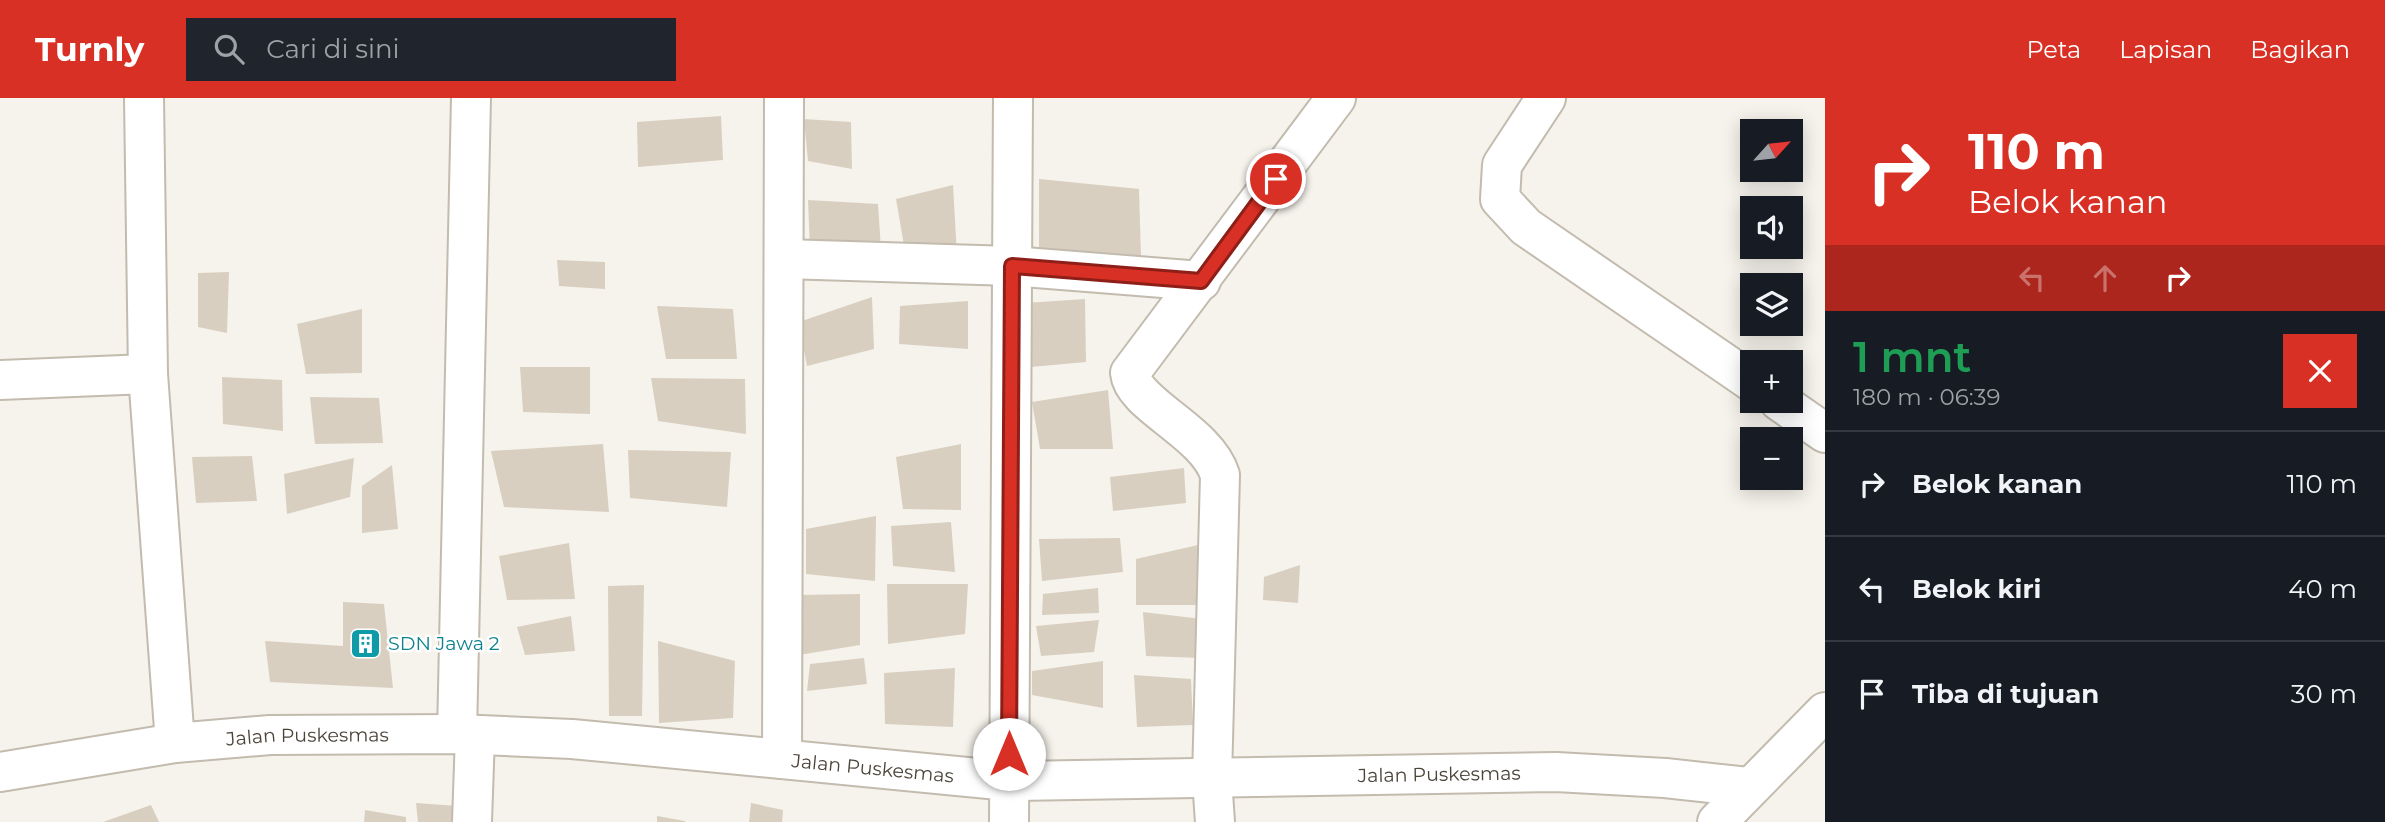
<!DOCTYPE html>
<html lang="id">
<head>
<meta charset="utf-8">
<style>
  :root { --surface:#171b24; --page:#20242c; --text:#f1f3f6; --muted:#9ea1a6; --line:#363941; --accent:#d93025 }
  body { margin:0; font-family:Montserrat,sans-serif; background:var(--page); color:var(--text); height:100vh; display:flex; flex-direction:column; font-size:26px; white-space:nowrap }
  * { box-sizing:border-box; margin:0 }
  p { font-size:23px; color:var(--muted) }
  .icon { flex:none; width:38px; height:38px; fill:none; stroke:currentColor; stroke-width:2; stroke-linecap:round; stroke-linejoin:round }
  .map { position:relative; flex:1; overflow:hidden }
  .details { display:flex; flex-direction:column; background:var(--surface); width:560px }
  .details>* { flex:none }
  .hud { background:#d93025; color:#fff; overflow:hidden }
  .needle { width:46px; rotate:63deg }
  .buttons { position:absolute; left:1740px; top:21px; display:grid; gap:14px }
  .buttons a { display:grid; place-items:center; width:63px; height:63px; border-radius:0px; background:var(--surface); box-shadow:0 4px 18px #0003; font-size:35px }
  .pin { position:absolute; display:grid; place-items:center; width:60px; height:60px; color:#fff; margin:-30px; border:4px solid #fff; border-radius:50%; box-shadow:0 2px 7px #0007 }
  .me { position:absolute; width:77px; margin:-38px; rotate:0deg; stroke-linejoin:round; filter:drop-shadow(0 0 5px #0008) }
  .turn { display:flex; align-items:center; gap:24px; height:147px; padding:0 28px; font-size:32px }
  .turn .icon { width:91px; height:91px; stroke-width:2.5 }
  .turn b { display:block; font-size:49px; line-height:60px }
  .lanes { display:flex; align-items:center; height:66px; padding:0 28px; background:#0003; justify-content:center; gap:35px; direction:ltr }
  .lanes .off { opacity:.35 }
  .round { display:grid; place-items:center; flex:none; width:74px; height:74px; border-radius:0px; background:var(--page) }
  .head { display:flex; align-items:center; justify-content:space-between; height:119px; padding:0 28px }
  h1 { font-size:42px; font-weight:600; line-height:52px; color:#1e9e55 }
  ul { padding:0; list-style:none }
  li { display:flex; align-items:center; gap:21px; height:105px; padding:0 28px; border-top:2px solid var(--line) }
  li div { flex:1 }
  li b { display:block; font-size:26px }
  li em { font-style:normal }
  header { display:flex; align-items:center; gap:42px; box-sizing:border-box; height:98px; padding:0 35px; background:var(--accent); color:#fff }
  header strong { font-size:33px }
  nav { display:flex; gap:38px; margin-inline-start:auto; font-size:24px }
  .search { width:490px; height:63px; background:var(--page); display:flex; align-items:center; gap:18px; box-sizing:border-box; padding:0 24px; border-radius:0px; color:var(--muted); font-size:26px }
  main { display:flex; flex:1; min-height:0 }
  .map>svg:first-child { display:block }
</style>
</head>
<body>
<header>
<strong>Turnly</strong>
<div class="search"><svg class="icon" aria-label="search" viewBox="0 0 24 24"><circle cx="10" cy="10" r="6"/><path d="M15 15l6 6"/></svg>Cari di sini</div>
<nav><a>Peta</a><a>Lapisan</a><a>Bagikan</a></nav>
</header>
<main>
<div class="map">
<svg width="1825" height="724" viewBox="0 0 1825 724">
  <rect width="100%" height="100%" fill="#f6f3ec"/>
  <!-- building -->
  <g fill="#d8cfc1">
    <path d="M721,18L723,62L638,69L637,24Z"/>
    <path d="M804,21L851,24L852,71L808,63Z"/>
    <path d="M1039,81L1139,91L1141,159L1039,156Z"/>
    <path d="M953,87L957,158L907,165L896,101Z"/>
    <path d="M808,102L878,106L881,151L810,152Z"/>
    <path d="M557,162L605,164V191L559,188Z"/>
    <path d="M229,174L227,235L198,229V175Z"/>
    <path d="M872,199L874,251L807,268L799,224Z"/>
    <path d="M1085,201L1086,264L1031,269L1026,205Z"/>
    <path d="M968,203V251L899,246L900,208Z"/>
    <path d="M657,208L733,211L737,261H666Z"/>
    <path d="M362,211V275L306,276L297,226Z"/>
    <path d="M520,269H590V316L523,314Z"/>
    <path d="M222,279L282,282L283,333L223,326Z"/>
    <path d="M651,280L745,281L746,336L658,323Z"/>
    <path d="M1108,292L1113,351H1040L1032,304Z"/>
    <path d="M310,299L379,300L383,345L315,346Z"/>
    <path d="M603,346L609,414L504,409L491,353Z"/>
    <path d="M961,346V412L903,411L896,359Z"/>
    <path d="M628,352L731,354L727,409L630,400Z"/>
    <path d="M252,358L257,403L196,405L192,359Z"/>
    <path d="M354,360L350,399L287,416L284,376Z"/>
    <path d="M392,367L398,431L362,435V388Z"/>
    <path d="M1184,370L1186,405L1113,413L1110,379Z"/>
    <path d="M876,418L875,483L806,476V431Z"/>
    <path d="M951,424L955,474L893,468L891,428Z"/>
    <path d="M1120,440L1123,474L1042,483L1039,441Z"/>
    <path d="M569,445L575,501L507,502L499,458Z"/>
    <path d="M1198,447L1196,507H1136V461Z"/>
    <path d="M1300,467L1298,505L1263,502L1264,479Z"/>
    <path d="M887,486H968L965,536L888,546Z"/>
    <path d="M644,487L642,618H609L608,488Z"/>
    <path d="M1098,490L1099,515L1042,517L1043,496Z"/>
    <path d="M860,496V547L793,558L797,497Z"/>
    <path d="M343,504L384,506L393,590L270,584L265,543L343,548Z"/>
    <path d="M1143,514L1202,521L1201,560L1146,558Z"/>
    <path d="M571,518L575,553L525,557L517,529Z"/>
    <path d="M1099,522L1094,554L1041,558L1036,528Z"/>
    <path d="M658,543L735,563L733,620L659,625Z"/>
    <path d="M864,560L867,586L807,593L810,566Z"/>
    <path d="M1103,563V610L1032,597V573Z"/>
    <path d="M955,570L953,629L885,626L884,575Z"/>
    <path d="M1134,577L1191,581L1193,627L1137,629Z"/>
    <path d="M416,705L458,708V724H418Z"/>
    <path d="M751,705L783,712L782,724H749Z"/>
    <path d="M151,707L159,724H103Z"/>
    <path d="M365,712L406,719V724H364Z"/>
    <path d="M657,718L685,723V724H657Z"/>
  </g>
  <g fill="none" stroke-linecap="round" stroke-linejoin="round">
    <defs>
      <g id="minor">
        <path d="M144,0L148,276L175,645"/>
        <path d="M1546,0L1502,67L1500,101L1526,129L1752,284"/>
        <path d="M784,161L1012,168L1201,183"/>
        <path d="M0,282L148,276"/>
        <path d="M1779,303L1825,335"/>
        <path d="M457,636L471,0"/>
        <path d="M782,661L784,0"/>
        <path id="s1" d="M0,674L175,645L270,637L457,636L572,641L1009,683L1556,674L1665,680L1748,689"/>
        <path d="M472,724L475,637"/>
        <path d="M1009,724L1013,0"/>
        <path d="M1215,724L1212,681L1220,377C1206,333 1133,307 1130,275L1336,0"/>
        <path d="M1717,724L1825,614"/>
      </g>
    </defs>
    <!-- minor casing -->
    <use href="#minor" stroke="#c2bbae" stroke-width="42"/>
    <!-- minor -->
    <use href="#minor" stroke="#fff" stroke-width="38"/>
  </g>
  <g fill="none" stroke-linecap="round" stroke-linejoin="round">
    <defs>
      <path id="route" d="M1009,656L1012,168L1201,183L1276,81"/>
    </defs>
    <!-- route casing -->
    <use href="#route" stroke="#8d1f18" stroke-width="18"/>
    <!-- route -->
    <use href="#route" stroke="#d93025" stroke-width="12"/>
  </g>
  <!-- icons -->
  <defs>
    <symbol id="building-square" viewBox="-11 -11 22 22"><rect x="-9" y="-9" width="18" height="18" rx="4" fill="#0f9aa8" stroke="#fff"/><path d="M-4-6H4V6H1V3H-1V6H-4ZM-2.5-4.3h1.7v1.8h-1.7ZM.8-4.3h1.7v1.8H.8ZM-2.5-1h1.7V.8h-1.7ZM.8-1h1.7V.8H.8Z" fill="#fff"/></symbol>
  </defs>
  <g fill-rule="evenodd">
    <use href="#building-square" x="348" y="528" width="35" height="35"/>
  </g>
  <g text-anchor="middle" dominant-baseline="central" stroke-width="5" stroke-linejoin="round" paint-order="stroke">
    <!-- culture labels -->
    <g font-size="19" fill="#0d838f" stroke="#fff" text-anchor="start">
      <text x="388" y="545">SDN Jawa 2</text>
    </g>
    <!-- street labels -->
    <g font-size="19" fill="#4b4439" stroke="#fff">
      <text stroke="none"><textPath href="#s1" startOffset="310">Jalan Puskesmas</textPath></text>
      <text stroke="none"><textPath href="#s1" startOffset="877">Jalan Puskesmas</textPath></text>
      <text stroke="none"><textPath href="#s1" startOffset="1444">Jalan Puskesmas</textPath></text>
    </g>
  </g>
</svg>
<div class="buttons">
<a><svg class="needle" viewBox="-14 -14 28 28"><path d="M0-13l5 13h-10z" fill="#e53935"/><path d="M0 13l5-13h-10z" fill="#9ea1a6"/></svg></a>
<a><svg class="icon" aria-label="sound" viewBox="0 0 24 24"><path d="M4 9h4l5-4v14l-5-4H4zM17 9q2 3 0 6"/></svg></a>
<a><svg class="icon" aria-label="layers" viewBox="0 0 24 24"><path d="M12 4l9 5-9 5-9-5zM3 14l9 5 9-5"/></svg></a>
<a>+</a>
<a>−</a>
</div>
<div class="pin" style="left:1276px;top:81px;background:#d93025"><svg class="icon" aria-label="arrive" viewBox="0 0 24 24"><path d="M6 21V4h12l-3 4 3 4H6"/></svg></div>
<svg class="me" style="left:1009px;top:656px" viewBox="-20 -20 40 40"><circle r="19" fill="#fff"/><path d="M0-13L10 11 0 6-10 11z" fill="#d93025"/></svg>
</div>
<section class="details">
<div class="hud">
<div class="turn"><svg class="icon" aria-label="right" viewBox="0 0 24 24"><path d="M7 20v-9h11M14 6l5 5-5 5"/></svg><div><b>110 m</b>Belok kanan</div></div>
<div class="lanes"><svg class="icon off" aria-label="left" viewBox="0 0 24 24"><path d="M17 20v-9H6M10 6l-5 5 5 5"/></svg><svg class="icon off" aria-label="ahead" viewBox="0 0 24 24"><path d="M12 20V5M6 11l6-6 6 6"/></svg><svg class="icon" aria-label="right" viewBox="0 0 24 24"><path d="M7 20v-9h11M14 6l5 5-5 5"/></svg></div>
</div>
<div class="head"><div><h1>1 mnt</h1><p>180 m · 06:39</p></div><a class="round" style="background:#d93025;color:#fff"><svg class="icon" aria-label="close" viewBox="0 0 24 24"><path d="M6 6l12 12M18 6L6 18"/></svg></a></div>
<ul>
<li><svg class="icon" aria-label="right" viewBox="0 0 24 24"><path d="M7 20v-9h11M14 6l5 5-5 5"/></svg><div><b>Belok kanan</b></div><em>110 m</em></li>
<li><svg class="icon" aria-label="left" viewBox="0 0 24 24"><path d="M17 20v-9H6M10 6l-5 5 5 5"/></svg><div><b>Belok kiri</b></div><em>40 m</em></li>
<li><svg class="icon" aria-label="arrive" viewBox="0 0 24 24"><path d="M6 21V4h12l-3 4 3 4H6"/></svg><div><b>Tiba di tujuan</b></div><em>30 m</em></li>
</ul>
</section>
</main>
</body>
</html>
